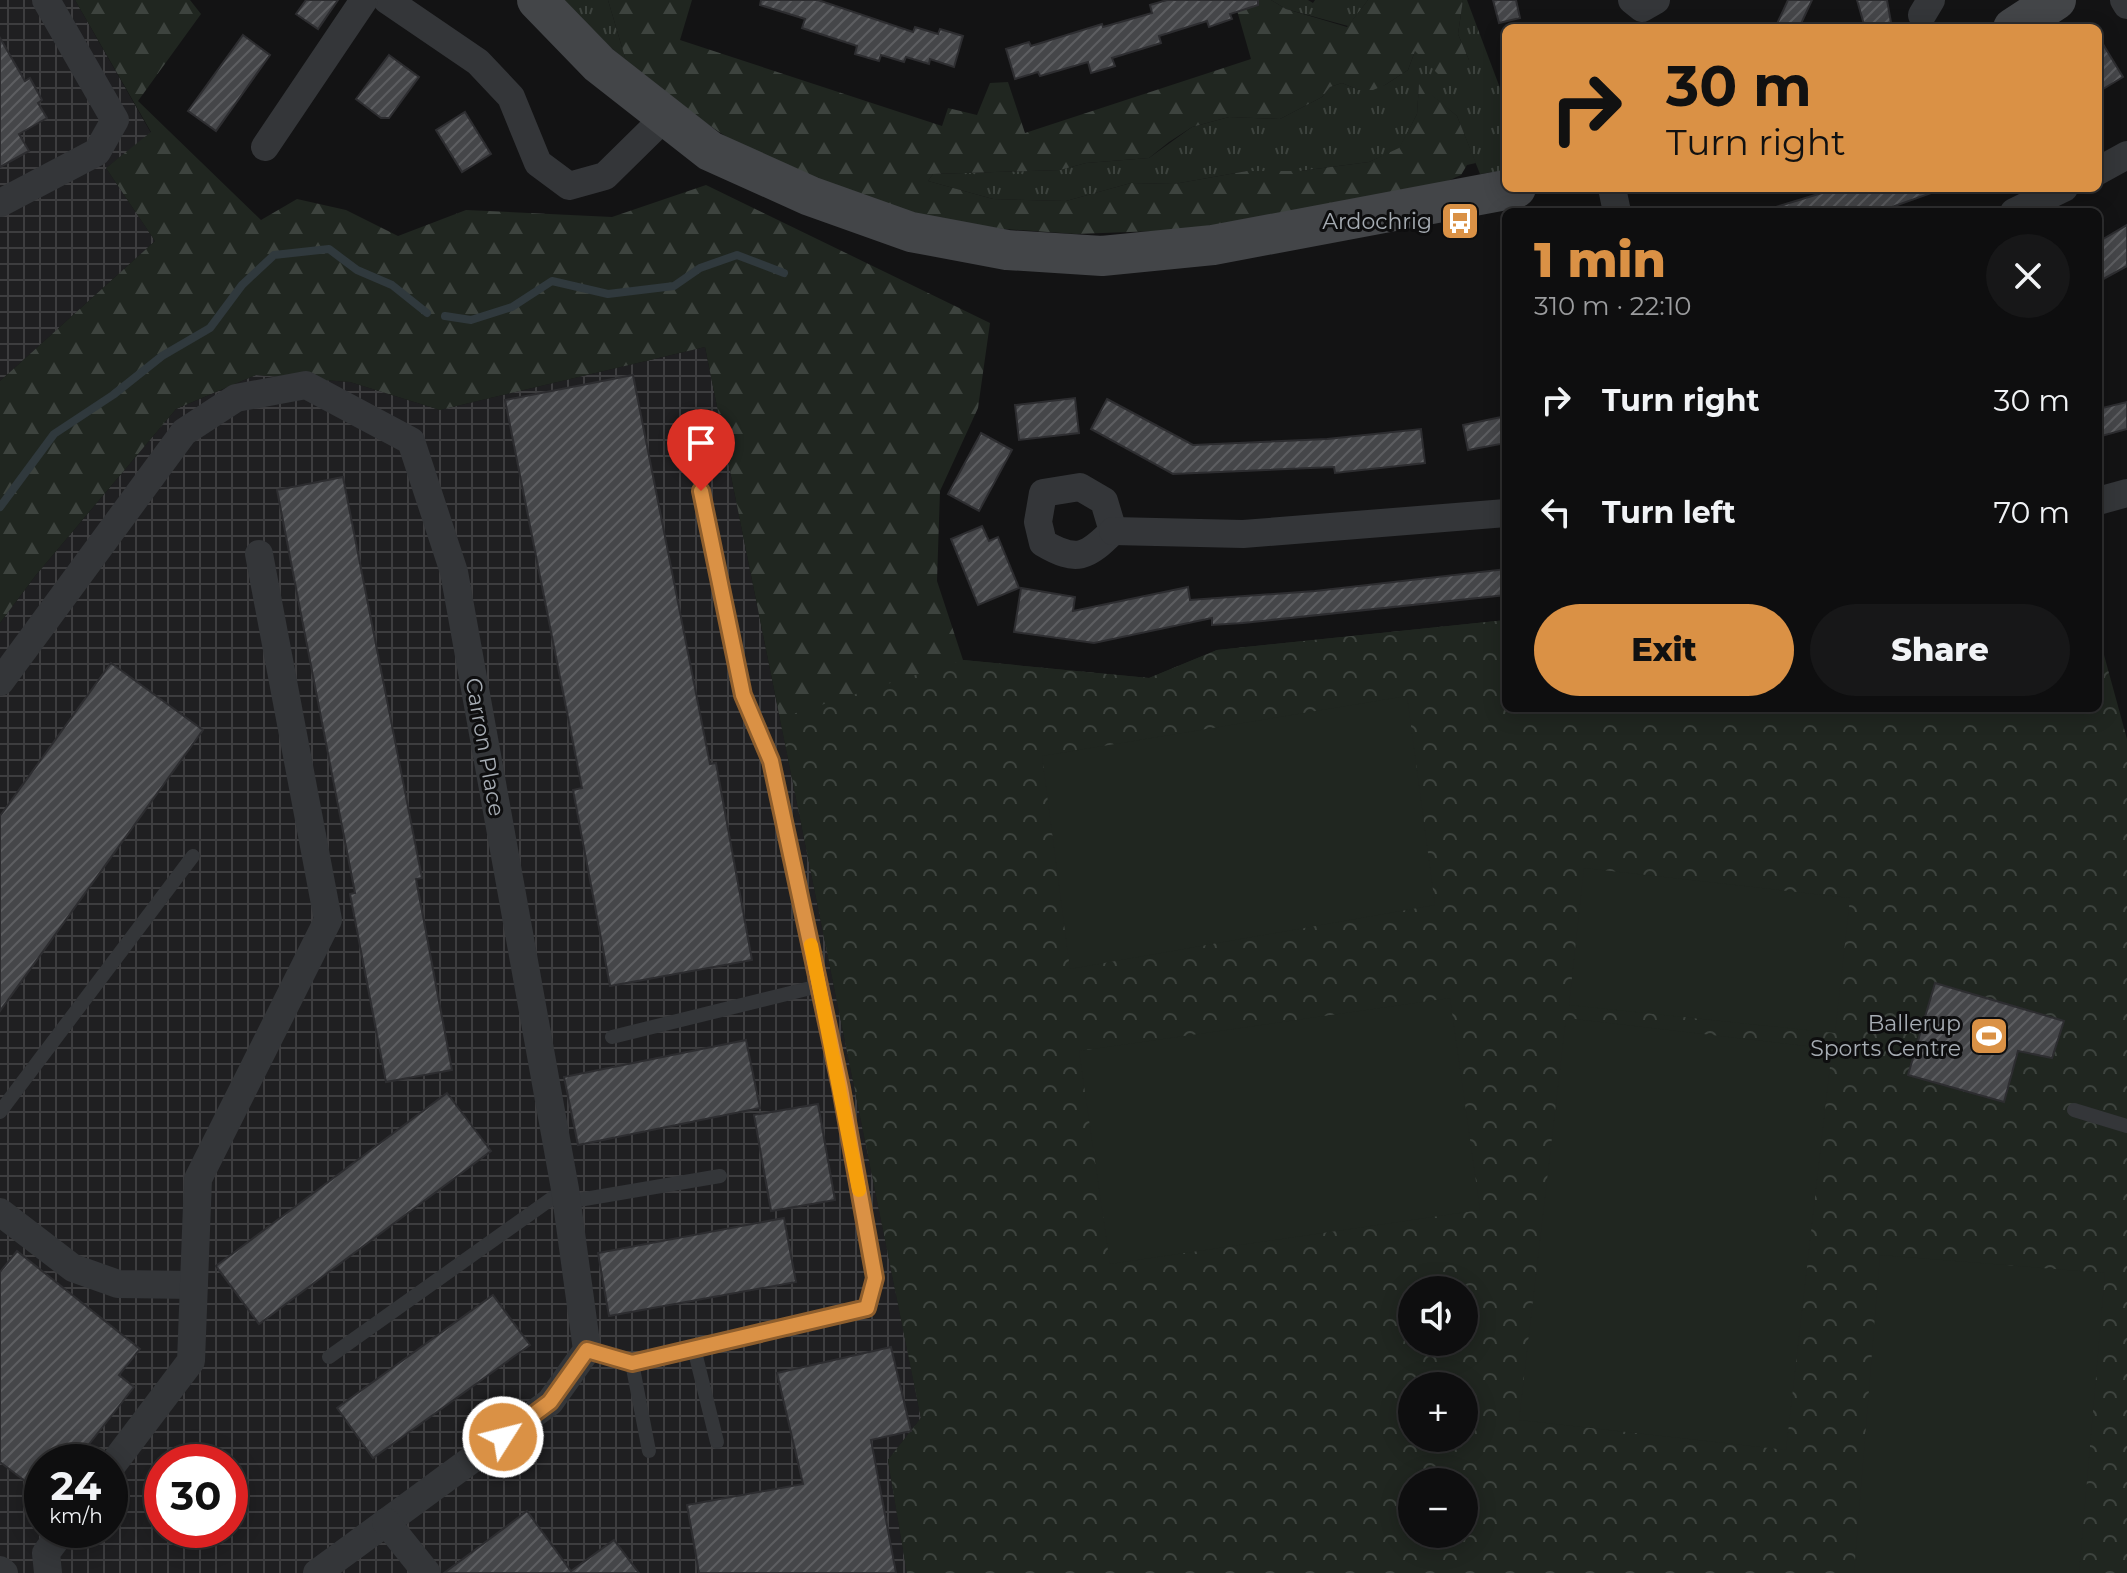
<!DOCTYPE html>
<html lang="en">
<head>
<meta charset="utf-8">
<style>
  :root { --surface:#0e0e0f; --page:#171718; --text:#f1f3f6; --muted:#9b9c9e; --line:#2e2e2f; --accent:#da9145 }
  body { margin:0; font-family:Montserrat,sans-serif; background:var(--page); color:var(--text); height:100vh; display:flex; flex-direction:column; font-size:30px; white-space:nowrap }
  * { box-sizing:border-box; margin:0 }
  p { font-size:26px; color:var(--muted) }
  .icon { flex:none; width:44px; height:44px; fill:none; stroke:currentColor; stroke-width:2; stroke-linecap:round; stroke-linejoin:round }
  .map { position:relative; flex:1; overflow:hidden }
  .sheet { position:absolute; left:1502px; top:208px; width:600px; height:504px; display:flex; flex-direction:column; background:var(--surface); border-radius:12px; box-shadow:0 4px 20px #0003,0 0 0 2px var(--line) }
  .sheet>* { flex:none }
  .top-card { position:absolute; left:1502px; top:24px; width:600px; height:168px; border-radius:12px; box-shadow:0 4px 20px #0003,0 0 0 2px var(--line); background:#da9145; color:#111; overflow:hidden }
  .fabs { position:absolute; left:1398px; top:1276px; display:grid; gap:16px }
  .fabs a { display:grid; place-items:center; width:80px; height:80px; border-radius:50%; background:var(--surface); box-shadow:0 4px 20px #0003,0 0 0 2px var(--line); font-size:40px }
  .speed { position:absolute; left:24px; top:1444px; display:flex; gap:16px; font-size:40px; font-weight:700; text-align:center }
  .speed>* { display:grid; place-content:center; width:104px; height:104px; border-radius:50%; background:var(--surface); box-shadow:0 4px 20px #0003,0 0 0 2px var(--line); line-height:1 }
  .speed small { font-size:20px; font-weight:400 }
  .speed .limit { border:12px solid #d22; background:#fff; color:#111 }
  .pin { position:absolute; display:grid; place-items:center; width:68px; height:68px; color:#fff; margin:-82px -34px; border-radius:50% 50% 50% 0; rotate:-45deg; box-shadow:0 0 8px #0007 }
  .pin .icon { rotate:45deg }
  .me { position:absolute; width:88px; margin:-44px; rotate:54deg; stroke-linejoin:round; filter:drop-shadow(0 0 6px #0008) }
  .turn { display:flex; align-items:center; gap:28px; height:168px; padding:0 32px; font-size:36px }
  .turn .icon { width:104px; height:104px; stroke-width:2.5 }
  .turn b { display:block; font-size:56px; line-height:68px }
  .round { display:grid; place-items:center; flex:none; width:84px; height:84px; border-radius:42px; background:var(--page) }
  .headline { display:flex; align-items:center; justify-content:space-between; height:136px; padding:0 32px }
  h1 { font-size:48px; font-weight:800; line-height:60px; color:var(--accent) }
  .cta { display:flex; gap:16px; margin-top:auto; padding:16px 32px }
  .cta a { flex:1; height:92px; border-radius:48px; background:var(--accent); color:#111; font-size:32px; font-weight:800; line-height:92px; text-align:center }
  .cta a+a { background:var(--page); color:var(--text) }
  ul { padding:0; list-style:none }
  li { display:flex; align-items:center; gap:24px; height:112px; padding:0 32px }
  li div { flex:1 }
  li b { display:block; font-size:30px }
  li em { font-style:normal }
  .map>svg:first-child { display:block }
</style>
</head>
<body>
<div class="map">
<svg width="2127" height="1573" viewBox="0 0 2127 1573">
  <defs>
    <pattern id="industrial-grid" width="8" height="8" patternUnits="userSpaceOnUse" patternTransform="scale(2)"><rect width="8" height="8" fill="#1f1f21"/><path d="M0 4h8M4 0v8" fill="none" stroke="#3d3d3f"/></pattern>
    <pattern id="grass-tufts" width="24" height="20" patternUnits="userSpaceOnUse" patternTransform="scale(2)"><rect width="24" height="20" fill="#202620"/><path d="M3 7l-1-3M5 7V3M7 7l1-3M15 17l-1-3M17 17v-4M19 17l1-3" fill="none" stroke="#3d433e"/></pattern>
    <pattern id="forest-firs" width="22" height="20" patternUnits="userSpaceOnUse" patternTransform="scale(2)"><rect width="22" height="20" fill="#202620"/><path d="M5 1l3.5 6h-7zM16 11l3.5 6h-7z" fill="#3d433e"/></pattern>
    <pattern id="park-crowns" width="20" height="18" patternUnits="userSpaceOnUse" patternTransform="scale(2)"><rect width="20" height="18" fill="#202620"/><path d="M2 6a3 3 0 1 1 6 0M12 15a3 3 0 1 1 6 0" fill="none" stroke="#3d433e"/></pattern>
    <pattern id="building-hatch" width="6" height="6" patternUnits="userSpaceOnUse" patternTransform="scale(2)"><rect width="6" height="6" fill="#454649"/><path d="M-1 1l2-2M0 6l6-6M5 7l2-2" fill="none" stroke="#5d5e61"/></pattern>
  </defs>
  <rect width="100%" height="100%" fill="#131314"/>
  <!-- industrial -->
  <g fill="url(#industrial-grid)" fill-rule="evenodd">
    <path d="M0,0H75L151,133L106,168L155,241L0,381Z"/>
    <path d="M705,347L921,1418L888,1460L907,1573H0V623L36,575L176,409L256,375L350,382L440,410ZM42,1462H110V1530H42ZM162,1462H230V1530H162Z"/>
  </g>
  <!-- grass -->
  <g fill="url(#grass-tufts)">
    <path d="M559,0H608L626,61L559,1Z"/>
    <path d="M1271,0H1308L1313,3L1315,0H1368L1348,26L1286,9Z"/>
    <path d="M1463,0H1467L1506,104V170L1480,174L1457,116L1419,85L1417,114L1399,149L1369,162L1300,171H1247L1174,184L1131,183L1066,201L993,199L928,181L933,174L1060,170L1086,163L1149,158L1192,127L1229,117L1280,119L1322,97L1330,87L1342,83L1359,90L1385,85L1408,70L1415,51L1469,60L1458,34Z"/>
  </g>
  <!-- forest -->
  <g fill="url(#forest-firs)">
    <path d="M75,0H190L201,14L138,101L261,220L297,199L346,210L398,236L466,210L612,217L706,185L990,323L978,408L940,491L937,581L963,660L1149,678L1217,650L1506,620V668L1117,1573H907L888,1460L921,1418L705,347L440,410L350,382L256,375L176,409L36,575L0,623V381L155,241L106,168L151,132Z"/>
    <path d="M608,0H692L680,40L942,126L948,108L977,115L990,83L1008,82L1025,133L1251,59L1234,0H1271L1286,9L1347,27L1368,0H1463L1458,34L1469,60L1465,73L1440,76L1415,51L1408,70L1385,85L1373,90H1359L1342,83L1330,87L1322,97L1280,119L1229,117L1192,127L1169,142L1149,158L1086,163L1060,170L933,174L928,181L993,199L1066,201L1131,183L1174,184L1247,171H1300L1369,162L1399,148L1417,114L1419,84L1457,116L1476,163L1467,165L1461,175L1430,189L1183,230L1076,234L989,228L895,209L795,173L728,138L656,89L626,61Z"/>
  </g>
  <!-- park -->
  <path fill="url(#park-crowns)" fill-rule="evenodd" d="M1506,620V708H2098V656L2104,655L2127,739V1573H907L888,1460L921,1418L780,718L963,660L1149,678L1217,650ZM1412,1290H1464V1342H1412ZM1412,1386H1464V1438H1412ZM1412,1482H1464V1534H1412Z"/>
  <!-- garden -->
  <g fill="#202620">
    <path d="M1407,696L1435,905L1070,969L1042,756Z"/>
    <path d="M1584,868L1850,898L1835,1033L1569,1005Z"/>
    <path d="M1450,998L1480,1210L1110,1264L1079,1051Z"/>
    <path d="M1566,1018L1832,1049L1786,1450L1519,1420Z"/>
    <path d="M1880,1255L2105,1273L2079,1573H1854Z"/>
  </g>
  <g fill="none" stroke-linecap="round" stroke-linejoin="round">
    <!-- stream -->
    <g stroke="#30393d" stroke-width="8">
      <path d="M445,316L471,320L512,307L552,281L608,294L674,286L700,268L737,255L784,273"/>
      <path d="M0,507L54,434L113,395L162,356L210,328L242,285L274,255L329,249L357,270L392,285L427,313"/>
    </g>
  </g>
  <!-- building -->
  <g fill="url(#building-hatch)" stroke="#2d2d30" stroke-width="2">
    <path d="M306,0H338L318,29L296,14Z"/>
    <path d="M761,0H818L913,32L915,27L938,34L940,29L963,36L954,67L930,59L929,64L906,57L904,62L881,55L879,61L855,54L857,46L802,28L805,19L760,5Z"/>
    <path d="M1167,0H1258V5L1230,14L1232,19L1209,27L1207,21L1159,36L1161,43L1112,58L1115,66L1091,73L1088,62L1040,76L1038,72L1015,79L1006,49L1029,42L1031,46L1102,24L1103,27L1152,13L1150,5Z"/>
    <path d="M1493,0H1516L1520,18L1499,23Z"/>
    <path d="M1788,0H1812L1799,28H1775Z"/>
    <path d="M1857,0H1887L1892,28H1865Z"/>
    <path d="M243,35L270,55L216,131L188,111Z"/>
    <path d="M2098,36L2123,77L2098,92Z"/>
    <path d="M0,38L25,81L30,78L42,100L38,103L47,118L19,134L29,151L0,167Z"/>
    <path d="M389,55L419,77L389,118H381L356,99Z"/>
    <path d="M465,112L491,154L462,172L436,130Z"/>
    <path d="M1838,188H1936L1937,191L1878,212H1777L1776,207Z"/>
    <path d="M2127,225V266L2098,282V242Z"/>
    <path d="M633,375L710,764L716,763L752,960L610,986L573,790L582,788L505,400Z"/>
    <path d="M1075,398L1079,433L1019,440L1015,405Z"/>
    <path d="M1107,399L1193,445L1327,439L1421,429L1425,463L1335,473L1334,467L1173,474L1091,429Z"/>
    <path d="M2127,402V429L2098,437V409Z"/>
    <path d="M1506,416V443L1468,450L1463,425Z"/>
    <path d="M981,433L1012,450L979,511L948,494Z"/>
    <path d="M343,477L422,878L416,879L452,1070L386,1082L350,894L355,893L277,490Z"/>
    <path d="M982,526L989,541L998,537L1019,588L978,605L951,539Z"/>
    <path d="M1506,569V595L1243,623L1212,625V618L1094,643L1014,632L1021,588L1075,597L1073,611L1188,587L1190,600L1315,591Z"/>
    <path d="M111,663L203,730L0,1011V816Z"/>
    <path d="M1935,983L2064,1021L2052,1058L2018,1051L2004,1102L1908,1075Z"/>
    <path d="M746,1040L760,1108L578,1145L564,1077Z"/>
    <path d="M447,1093L491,1151L259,1324L216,1266Z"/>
    <path d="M818,1104L835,1200L771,1211L754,1115Z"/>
    <path d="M784,1218L796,1282L609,1316L598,1253Z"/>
    <path d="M17,1251L140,1349L119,1375L134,1387L75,1462H42V1494L0,1462V1272Z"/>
    <path d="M493,1295L530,1345L373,1458L337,1408Z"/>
    <path d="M891,1347L911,1431L871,1440L896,1573H699L687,1505L803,1484L777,1373Z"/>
    <path d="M527,1511L571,1571L614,1540L639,1573H444Z"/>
  </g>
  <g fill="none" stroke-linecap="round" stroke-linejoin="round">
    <!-- lane -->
    <g stroke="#343639" stroke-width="14">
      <path d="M612,1037L819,986"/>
      <path d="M2074,1110L2127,1126"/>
      <path d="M0,1112L193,856"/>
      <path d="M567,1202L720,1176"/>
      <path d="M694,1348L717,1442"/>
      <path d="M587,1350L632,1363L867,1308L875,1278L841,1088L771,761L743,695L689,430"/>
      <path d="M329,1357L565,1189"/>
      <path d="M632,1363L649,1451"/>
    </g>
    <!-- street -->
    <g stroke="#343639" stroke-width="28">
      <path d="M387,0L478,62L511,97L538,163L569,186L605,176L665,117"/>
      <path d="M1632,0L1642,8L1656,0"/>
      <path d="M2124,0L2127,5"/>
      <path d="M1922,15L1931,0"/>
      <path d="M265,147L364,0"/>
      <path d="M2098,171L2127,155"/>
      <path d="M1612,188L1617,212"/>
      <path d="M0,203L97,152L115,120L46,0"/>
      <path d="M2014,212L2064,188"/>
      <path d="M1080,487L1104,501L1113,531C1087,557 1077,563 1043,543L1038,522L1043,493Z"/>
      <path d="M2098,501L2127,493"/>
      <path d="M1113,531L1243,534L1506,513"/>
      <path d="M0,682L184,432L236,398L306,385L411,441L454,572L565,1189L587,1350L550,1402L317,1573"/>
      <path d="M0,1212L73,1268L118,1284L194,1285"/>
      <path d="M110,1468L191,1361L198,1179L328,920L259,554"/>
      <path d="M386,1522L427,1573"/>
      <path d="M0,1570L4,1573"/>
      <path d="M48,1573L46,1553L63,1530"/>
    </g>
    <!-- secondary -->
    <g stroke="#434548" stroke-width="40">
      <path d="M537,0L599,64L710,151L810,196L911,232L1007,250L1102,256L1213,245L1516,188"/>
      <path d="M2013,28L2056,0"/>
    </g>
  </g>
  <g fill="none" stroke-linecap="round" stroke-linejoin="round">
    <defs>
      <path id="route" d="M503,1437L550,1402L587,1350L632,1363L867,1308L875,1278L841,1088L771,761L743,695L701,491"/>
    </defs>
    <!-- route casing -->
    <use href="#route" stroke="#8e5e2d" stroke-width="20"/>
    <!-- route -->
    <use href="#route" stroke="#da9145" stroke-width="14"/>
    <!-- slow -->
    <path stroke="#f59e0b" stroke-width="14" d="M811,945L859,1190"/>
  </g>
  <!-- icons -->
  <defs>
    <symbol id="bus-square" viewBox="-11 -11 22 22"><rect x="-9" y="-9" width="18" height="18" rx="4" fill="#da9145" stroke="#0e0e0f"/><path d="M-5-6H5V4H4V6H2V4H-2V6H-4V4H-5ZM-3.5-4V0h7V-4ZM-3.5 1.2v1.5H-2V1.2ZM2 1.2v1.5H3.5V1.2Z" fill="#fff"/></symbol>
    <symbol id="stadium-square" viewBox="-11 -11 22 22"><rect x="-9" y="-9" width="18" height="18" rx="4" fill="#da9145" stroke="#0e0e0f"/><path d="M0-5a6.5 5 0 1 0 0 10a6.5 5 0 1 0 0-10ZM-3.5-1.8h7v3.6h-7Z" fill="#fff"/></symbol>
  </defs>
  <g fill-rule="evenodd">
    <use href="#bus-square" x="1438" y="199" width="44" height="44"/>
    <use href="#stadium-square" x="1967" y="1014" width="44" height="44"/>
  </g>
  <g text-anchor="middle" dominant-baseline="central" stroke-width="6" stroke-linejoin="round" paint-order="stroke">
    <!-- poi labels -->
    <g font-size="22" fill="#a6acb3" stroke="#0e0e0f" text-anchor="end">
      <text x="1432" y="221">Ardochrig</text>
      <text x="1961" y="1023">Ballerup<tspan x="1961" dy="25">Sports Centre</tspan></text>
    </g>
    <!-- street labels -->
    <g font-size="22" fill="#a6acb3" stroke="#0e0e0f">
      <text transform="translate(485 747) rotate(80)">Carron Place</text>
    </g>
  </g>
</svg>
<div class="fabs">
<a><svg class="icon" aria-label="sound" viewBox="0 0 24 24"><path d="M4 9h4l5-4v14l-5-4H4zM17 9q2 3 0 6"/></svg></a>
<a>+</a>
<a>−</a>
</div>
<div class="speed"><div>24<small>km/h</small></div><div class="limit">30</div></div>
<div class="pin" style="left:701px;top:491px;background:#d93025"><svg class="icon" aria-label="arrive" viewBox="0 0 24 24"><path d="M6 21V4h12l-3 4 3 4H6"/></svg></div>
<svg class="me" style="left:503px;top:1437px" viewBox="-20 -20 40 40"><circle r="17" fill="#da9145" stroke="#fff" stroke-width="3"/><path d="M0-11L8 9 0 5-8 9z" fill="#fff"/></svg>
<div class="top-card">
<div class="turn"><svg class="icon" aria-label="right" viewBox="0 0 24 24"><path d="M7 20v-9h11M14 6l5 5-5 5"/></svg><div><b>30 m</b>Turn right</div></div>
</div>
<section class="sheet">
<div class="headline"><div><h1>1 min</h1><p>310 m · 22:10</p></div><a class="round"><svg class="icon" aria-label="close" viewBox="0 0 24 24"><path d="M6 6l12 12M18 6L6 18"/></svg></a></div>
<ul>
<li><svg class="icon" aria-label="right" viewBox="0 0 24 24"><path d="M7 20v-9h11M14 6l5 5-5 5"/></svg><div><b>Turn right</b></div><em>30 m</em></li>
<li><svg class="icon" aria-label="left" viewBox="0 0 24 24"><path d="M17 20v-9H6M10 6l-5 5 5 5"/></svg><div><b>Turn left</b></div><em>70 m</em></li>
</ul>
<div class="cta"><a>Exit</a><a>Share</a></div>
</section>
</div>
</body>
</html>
